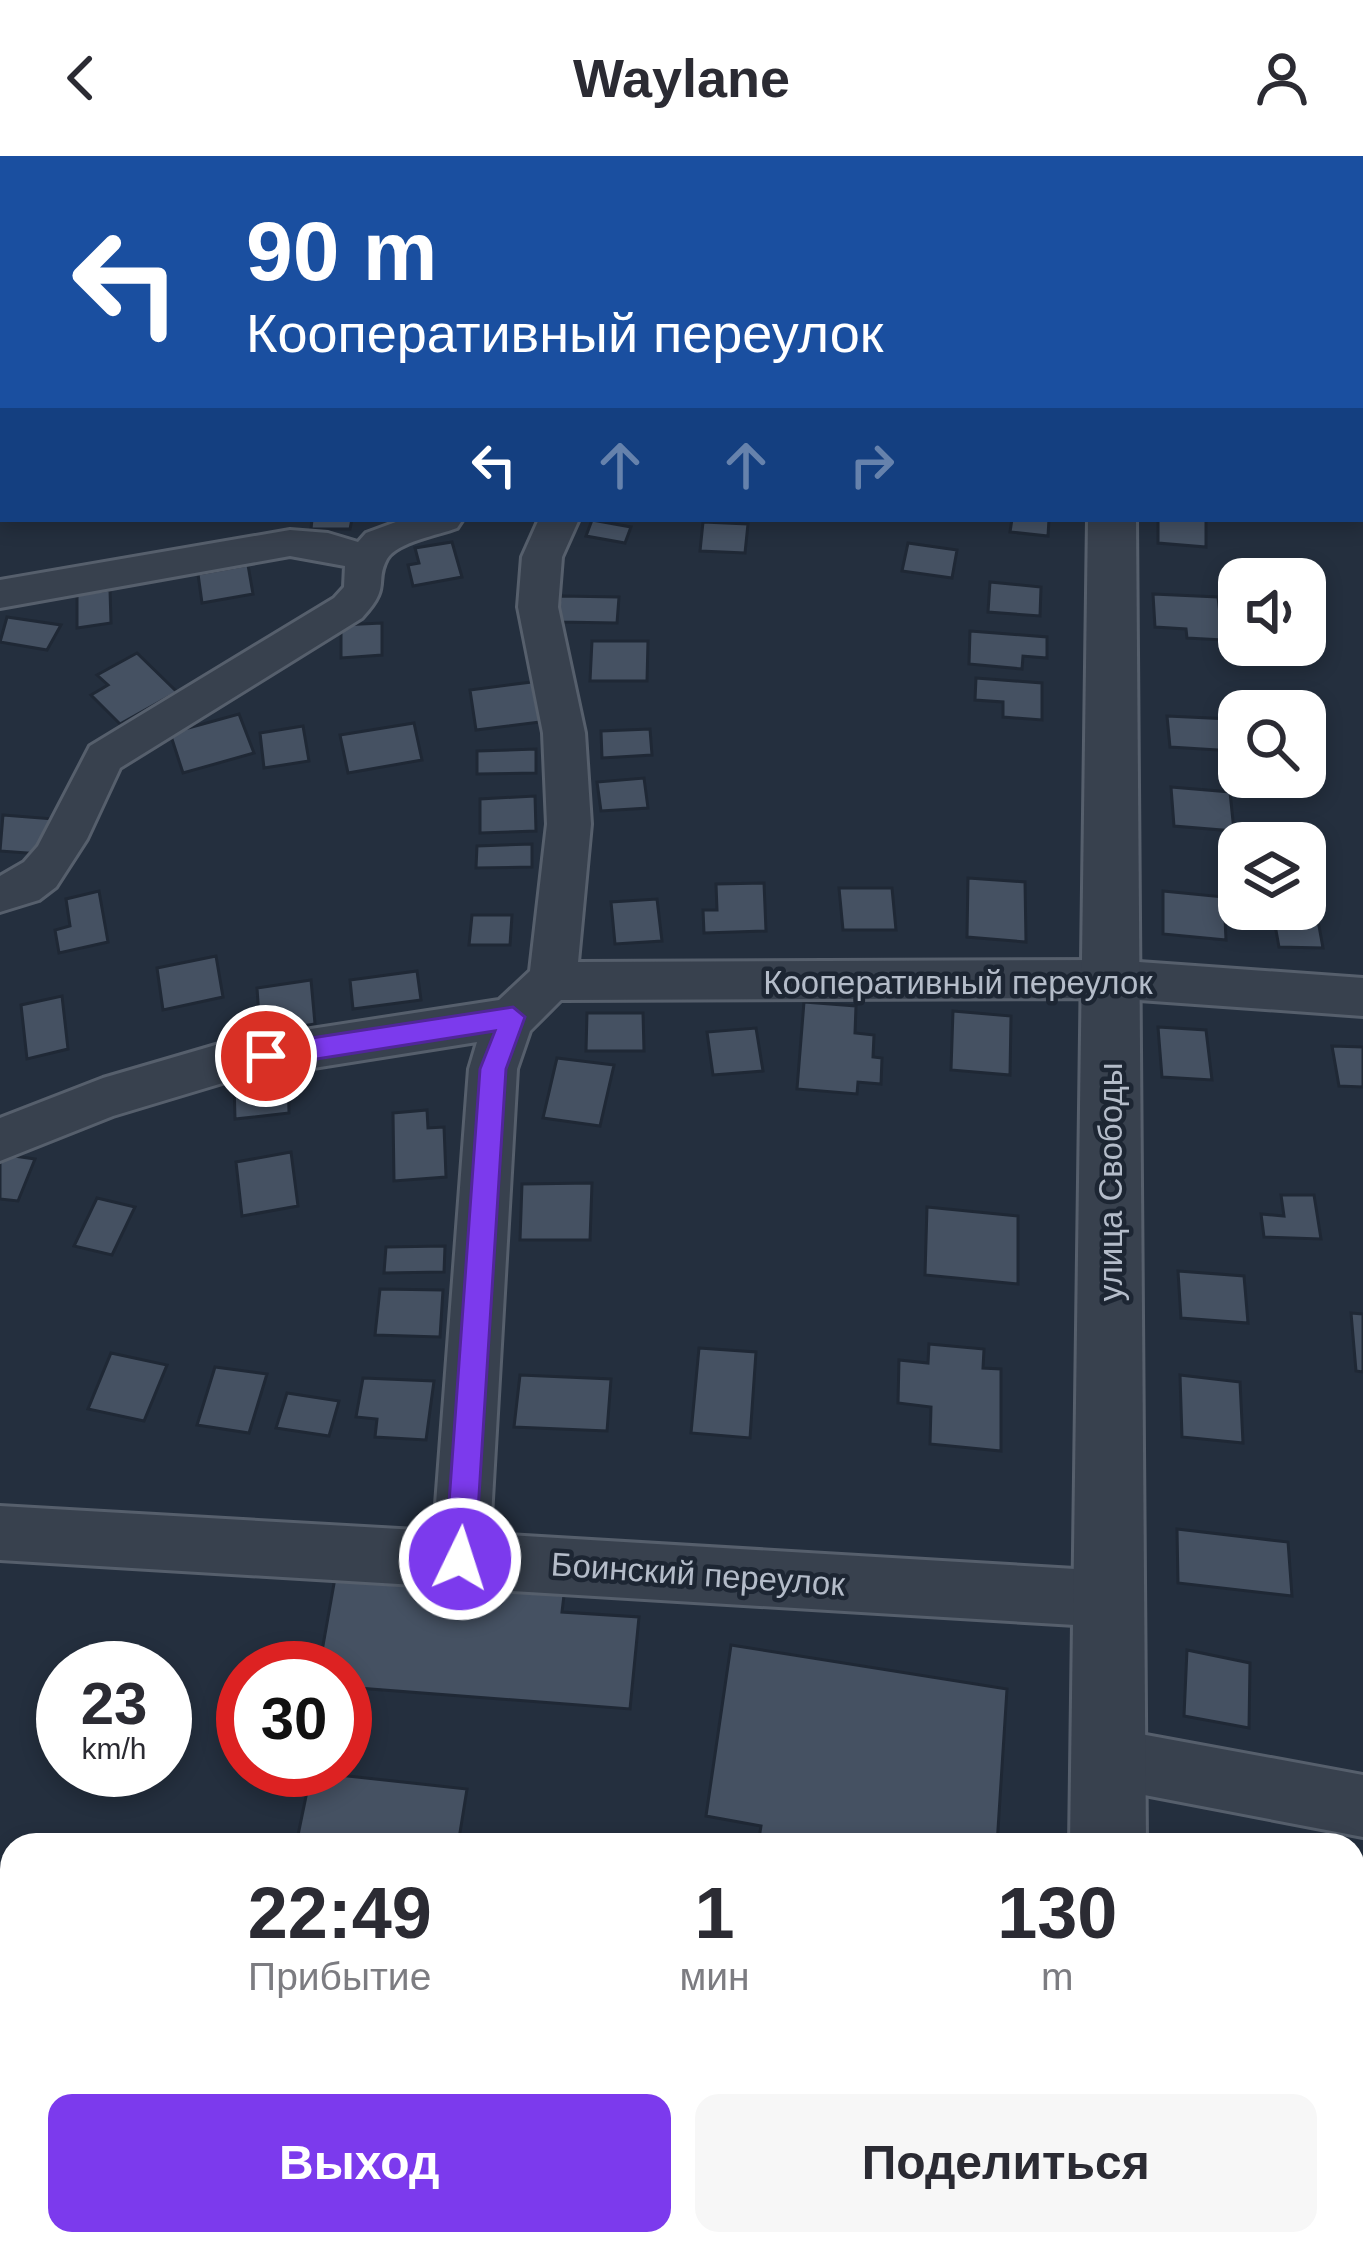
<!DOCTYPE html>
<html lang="ru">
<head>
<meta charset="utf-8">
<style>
  :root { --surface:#fff; --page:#f7f7f7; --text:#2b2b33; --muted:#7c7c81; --accent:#7c3aed }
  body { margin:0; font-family:Arial,sans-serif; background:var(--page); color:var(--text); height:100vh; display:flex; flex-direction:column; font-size:45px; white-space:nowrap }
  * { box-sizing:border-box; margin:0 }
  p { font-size:39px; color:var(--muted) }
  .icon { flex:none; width:66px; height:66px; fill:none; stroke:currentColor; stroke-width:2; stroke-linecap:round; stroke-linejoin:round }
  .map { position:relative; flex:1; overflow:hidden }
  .details { position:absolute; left:0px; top:1677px; width:1365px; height:423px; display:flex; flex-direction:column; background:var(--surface); border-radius:36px 36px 0 0; box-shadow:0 6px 18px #0003 }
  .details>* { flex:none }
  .guide { position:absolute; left:0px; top:0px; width:1365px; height:366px; box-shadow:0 6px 18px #0003; background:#1a4fa0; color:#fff; overflow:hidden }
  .buttons { position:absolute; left:1218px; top:402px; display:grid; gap:24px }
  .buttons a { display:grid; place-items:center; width:108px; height:108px; border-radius:24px; background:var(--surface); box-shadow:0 6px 18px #0003; font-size:60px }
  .speed { position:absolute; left:36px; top:1485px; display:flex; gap:24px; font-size:60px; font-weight:700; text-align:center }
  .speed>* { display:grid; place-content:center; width:156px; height:156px; border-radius:50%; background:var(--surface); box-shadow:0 6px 18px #0003; line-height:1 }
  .speed small { font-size:30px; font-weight:400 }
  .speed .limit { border:18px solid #d22; background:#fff; color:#111 }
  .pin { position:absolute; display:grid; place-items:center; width:102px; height:102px; color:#fff; margin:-51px; border:6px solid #fff; border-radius:50%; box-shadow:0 3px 12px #0007 }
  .me { position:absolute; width:132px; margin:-66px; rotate:4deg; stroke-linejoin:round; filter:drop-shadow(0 0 9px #0008) }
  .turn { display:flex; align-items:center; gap:42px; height:252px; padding:0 48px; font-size:54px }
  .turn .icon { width:156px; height:156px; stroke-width:2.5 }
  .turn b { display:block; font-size:84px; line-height:102px }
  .lanes { display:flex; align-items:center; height:114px; padding:0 48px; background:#0003; justify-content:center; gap:60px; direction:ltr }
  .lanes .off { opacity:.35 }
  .eta { display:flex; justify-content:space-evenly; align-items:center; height:204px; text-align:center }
  .eta b { font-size:72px; font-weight:700; line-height:84px }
  .primary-button { display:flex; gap:24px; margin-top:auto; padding:24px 48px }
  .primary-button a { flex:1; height:138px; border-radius:24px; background:var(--accent); color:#fff; font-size:48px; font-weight:700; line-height:138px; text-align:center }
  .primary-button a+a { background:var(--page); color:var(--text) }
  header { display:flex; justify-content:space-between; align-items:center; height:156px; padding:0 48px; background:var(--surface); font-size:54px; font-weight:700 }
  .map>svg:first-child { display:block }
</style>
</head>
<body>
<header><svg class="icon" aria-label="back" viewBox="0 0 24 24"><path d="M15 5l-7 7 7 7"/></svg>Waylane<svg class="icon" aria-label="person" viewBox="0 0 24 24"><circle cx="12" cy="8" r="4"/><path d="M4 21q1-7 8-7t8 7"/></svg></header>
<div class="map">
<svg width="1363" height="2098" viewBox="0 0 1363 2098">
  <rect width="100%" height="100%" fill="#242f3e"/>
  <!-- building -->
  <g fill="#455162" stroke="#1f2835" stroke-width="3">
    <path d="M312,363H352L350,373H311Z"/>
    <path d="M1012,363H1049L1048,380L1010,376Z"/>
    <path d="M1158,363H1206V391L1158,387Z"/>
    <path d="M592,364L631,371L625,387L586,380Z"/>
    <path d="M703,366L748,368L745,397L700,395Z"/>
    <path d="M452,386L462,421L413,430L408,409L419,407L415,392Z"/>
    <path d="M908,387L957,394L952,422L902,415Z"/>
    <path d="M248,409L253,438L202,447L198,418Z"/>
    <path d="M990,426L1041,431L1040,460L988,456Z"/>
    <path d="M110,434L111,467L77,472V438Z"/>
    <path d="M1153,438L1218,441L1223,484L1187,482L1186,473L1155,471Z"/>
    <path d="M560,440L619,441L617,467L558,466Z"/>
    <path d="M7,461L61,469L47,494L0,486Z"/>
    <path d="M382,467V499L341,502V469Z"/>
    <path d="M970,475L1047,481V502L1023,500L1022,513L969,508Z"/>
    <path d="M592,485H648L647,525H590Z"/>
    <path d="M137,497L177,536L120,568L91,539L108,529L97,519Z"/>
    <path d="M976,522L1042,527V564L1003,561V546L975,544Z"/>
    <path d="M532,526L540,566L476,574L470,534Z"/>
    <path d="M239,558L254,597L183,617L170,577Z"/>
    <path d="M1167,560L1230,563L1234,595L1170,591Z"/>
    <path d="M414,567L422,604L348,617L340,579Z"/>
    <path d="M303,570L309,605L264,612L260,577Z"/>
    <path d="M650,573L652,599L602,602L601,575Z"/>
    <path d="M536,593V617L477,618V595Z"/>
    <path d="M644,622L648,652L601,655L597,626Z"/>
    <path d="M1171,631L1230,636L1234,675L1174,670Z"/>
    <path d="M535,640L536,675L480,677V643Z"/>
    <path d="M3,659L54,663L41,698L0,695Z"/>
    <path d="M532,688V711L476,712L477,690Z"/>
    <path d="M968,722L1025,726L1026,786L967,781Z"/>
    <path d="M764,727L766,775L704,777L703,754H717L716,728Z"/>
    <path d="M839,732H892L896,774H843Z"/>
    <path d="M99,735L108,786L59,797L55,774L70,770L66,743Z"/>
    <path d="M1163,735L1224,741L1226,784L1163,778Z"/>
    <path d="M657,743L662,785L615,788L611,746Z"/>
    <path d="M1273,758L1317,759L1323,792L1279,791Z"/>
    <path d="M472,759H512L510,789H469Z"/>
    <path d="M216,800L223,841L163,854L157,812Z"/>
    <path d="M417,815L421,844L353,853L350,824Z"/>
    <path d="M311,824L315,868L277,874L276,857L259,860L257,832Z"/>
    <path d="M62,840L68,893L27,903L21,849Z"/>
    <path d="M804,846L856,850L855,877L874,879L873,901L882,902L881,928L858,926L857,938L797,933Z"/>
    <path d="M953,855L1011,860L1010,919L951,914Z"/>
    <path d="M587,857H643L644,895H586Z"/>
    <path d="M1158,871L1206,874L1212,924L1162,921Z"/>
    <path d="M756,872L763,915L713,919L707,876Z"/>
    <path d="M1332,890L1363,891V931L1339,930Z"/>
    <path d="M557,902L614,909L600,970L543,962Z"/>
    <path d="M288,918L289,957L235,963L234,925Z"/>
    <path d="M427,954L428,972L444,971L446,1021L394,1025L393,957Z"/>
    <path d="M291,996L298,1050L242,1060L236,1006Z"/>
    <path d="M0,998L35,1003L18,1045L0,1043Z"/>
    <path d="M592,1027L590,1084H520L522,1028Z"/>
    <path d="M1281,1039H1314L1321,1083L1264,1081L1261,1058L1284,1060Z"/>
    <path d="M97,1042L135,1051L112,1099L74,1090Z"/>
    <path d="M927,1051L1018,1060V1128L925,1119Z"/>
    <path d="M445,1090L444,1116L384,1117L386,1091Z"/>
    <path d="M1178,1115L1244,1120L1248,1167L1181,1162Z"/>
    <path d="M380,1133L443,1134L440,1181L375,1179Z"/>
    <path d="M1351,1157L1363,1158V1216L1356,1215Z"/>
    <path d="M929,1188L984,1193L983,1212L1001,1213V1295L930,1288L931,1251L898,1247L899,1204L928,1207Z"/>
    <path d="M699,1192L756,1196L750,1282L691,1277Z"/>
    <path d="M111,1197L167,1209L144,1265L88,1253Z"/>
    <path d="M215,1211L267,1218L249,1277L197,1269Z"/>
    <path d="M520,1219L611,1223L607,1275L514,1271Z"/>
    <path d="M1180,1219L1240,1226L1243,1287L1182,1281Z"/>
    <path d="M363,1222L434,1225L426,1284L375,1281L377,1263L356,1261Z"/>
    <path d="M287,1237L339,1245L329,1280L276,1272Z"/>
    <path d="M1177,1373L1288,1386L1292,1440L1178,1427Z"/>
    <path d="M335,1422L564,1439L562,1456L639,1461L630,1553L345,1531V1512H319Z"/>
    <path d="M731,1489L1007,1533L997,1689H758L761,1670L706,1660Z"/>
    <path d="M1187,1494L1250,1507L1249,1572L1184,1560Z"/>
    <path d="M311,1616L467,1633L458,1689H296Z"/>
    <path d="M1353,1710L1363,1712V1784L1353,1782Z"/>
    <path d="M1353,1874L1363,1876V1961L1353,1959Z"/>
    <path d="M1353,2023L1363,2025V2098H1325V2088H1353Z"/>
    <path d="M581,2088H721L720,2098H579Z"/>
  </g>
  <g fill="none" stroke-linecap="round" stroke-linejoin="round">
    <defs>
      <g id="minor">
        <rect x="0" y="29" width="3" height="20"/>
        <rect x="0" y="173" width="3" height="22"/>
        <rect x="1362" y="211" width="1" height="22"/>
        <path d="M404,363H463L457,372C439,379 397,386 387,403C374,427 392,430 362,462L120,612L87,683L56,731L39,744L0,756V720L24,706L38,690L90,590L334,442L344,431L345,410L290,400L0,452V424L290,374L328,377L358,386L366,377Z"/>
        <path d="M539,363H579L562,401L558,451L585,577L591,668L578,806L1111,804L1363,822V860L1111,842L561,844L530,875L517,913L490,1378L1109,1415L1129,1423L1138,1443L1129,1463L1109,1471L0,1404V1350L434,1375L469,913L477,886L226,926L113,960L0,1005V962L103,922L226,886L499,844L530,815L547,668L543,577L518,451L522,401Z"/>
        <path d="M1108,1572L1363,1619V1681L1108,1632L1087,1623L1078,1602L1087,1581Z"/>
      </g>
      <g id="tertiary">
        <path d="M1088,363H1136L1146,1689H1070Z"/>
        <rect x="1063" y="2088" width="86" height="10"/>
      </g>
    </defs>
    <!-- minor casing -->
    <use href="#minor" stroke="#565f6c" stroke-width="6"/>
    <!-- tertiary casing -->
    <use href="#tertiary" stroke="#565f6c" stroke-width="6"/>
    <!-- minor -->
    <use href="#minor" fill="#38414e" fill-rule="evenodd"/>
    <!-- tertiary -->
    <use href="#tertiary" fill="#38414e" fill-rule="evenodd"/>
  </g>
  <!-- route -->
  <path fill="#7c3aed" stroke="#51269a" stroke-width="3" d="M513,851L525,861L506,913L475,1403L471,1413L460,1418L449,1413L445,1403L480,913L495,875L266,911L253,900L266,889Z"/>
  <g text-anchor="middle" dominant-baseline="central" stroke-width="9" stroke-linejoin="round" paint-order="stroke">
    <!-- street labels -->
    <g font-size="33" fill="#b4bcc9" stroke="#1d2633">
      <text x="958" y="826">Кооперативный переулок</text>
      <text transform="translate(1110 1026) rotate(-90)">улица Свободы</text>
      <text transform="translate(698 1418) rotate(4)">Боинский переулок</text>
    </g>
  </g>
</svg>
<div class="buttons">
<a><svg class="icon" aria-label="sound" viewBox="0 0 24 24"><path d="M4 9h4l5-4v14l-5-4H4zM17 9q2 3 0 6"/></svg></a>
<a><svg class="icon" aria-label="search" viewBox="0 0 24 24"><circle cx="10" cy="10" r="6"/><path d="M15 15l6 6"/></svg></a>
<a><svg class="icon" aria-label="layers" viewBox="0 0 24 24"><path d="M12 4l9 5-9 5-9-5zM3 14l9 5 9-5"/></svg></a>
</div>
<div class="speed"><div>23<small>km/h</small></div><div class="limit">30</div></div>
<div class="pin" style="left:266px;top:900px;background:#d93025"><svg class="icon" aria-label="arrive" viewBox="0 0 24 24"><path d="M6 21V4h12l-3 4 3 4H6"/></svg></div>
<svg class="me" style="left:460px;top:1403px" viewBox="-20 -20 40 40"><circle r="17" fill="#7c3aed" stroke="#fff" stroke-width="3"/><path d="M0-11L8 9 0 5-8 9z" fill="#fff"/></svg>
<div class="guide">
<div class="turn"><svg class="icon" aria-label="left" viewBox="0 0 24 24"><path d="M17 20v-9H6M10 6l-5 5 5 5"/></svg><div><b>90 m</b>Кооперативный переулок</div></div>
<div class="lanes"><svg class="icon" aria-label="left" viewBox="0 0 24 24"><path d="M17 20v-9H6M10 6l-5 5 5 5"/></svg><svg class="icon off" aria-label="ahead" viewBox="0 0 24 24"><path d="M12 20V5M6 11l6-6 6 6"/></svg><svg class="icon off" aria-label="ahead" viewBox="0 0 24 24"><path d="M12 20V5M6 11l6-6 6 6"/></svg><svg class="icon off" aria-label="right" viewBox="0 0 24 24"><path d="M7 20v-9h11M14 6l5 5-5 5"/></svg></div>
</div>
<section class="details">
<div class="eta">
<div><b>22:49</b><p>Прибытие</p></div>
<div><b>1</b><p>мин</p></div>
<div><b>130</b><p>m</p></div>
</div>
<div class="primary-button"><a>Выход</a><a>Поделиться</a></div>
</section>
</div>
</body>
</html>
